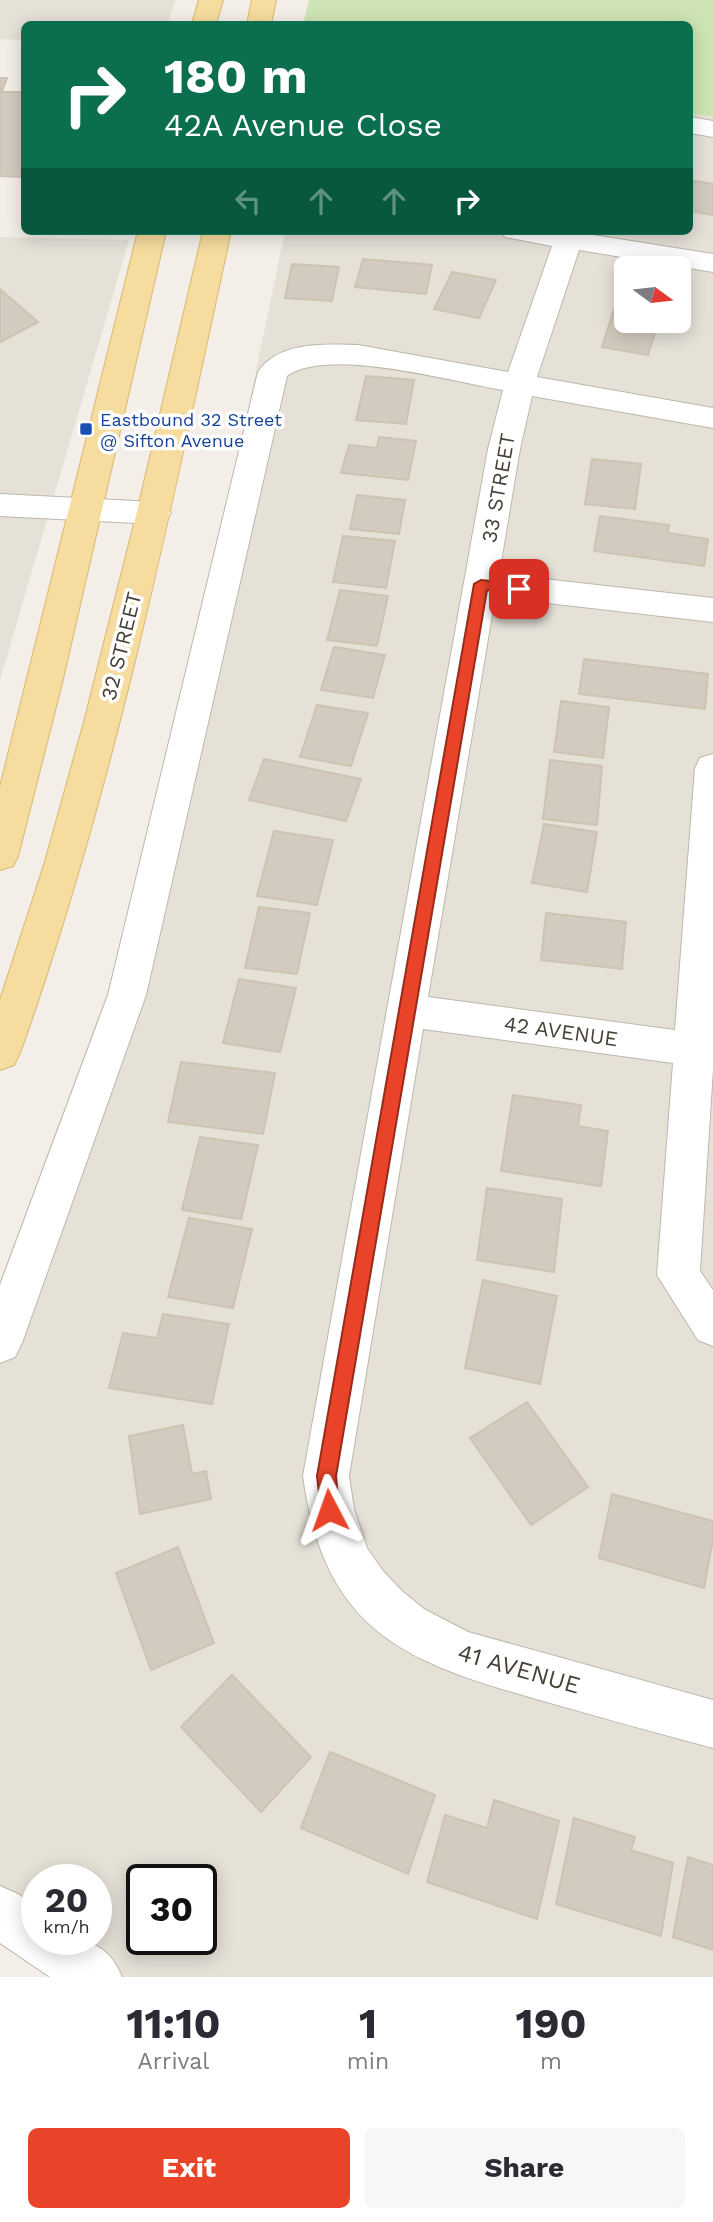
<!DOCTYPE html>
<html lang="en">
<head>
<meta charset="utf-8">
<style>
  :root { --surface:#fff; --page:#f7f7f7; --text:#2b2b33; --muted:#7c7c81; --accent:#e94429 }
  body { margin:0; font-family:"Work Sans",sans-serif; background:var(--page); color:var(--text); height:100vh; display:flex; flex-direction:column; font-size:26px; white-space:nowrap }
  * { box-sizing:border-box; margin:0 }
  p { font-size:23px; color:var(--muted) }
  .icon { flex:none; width:38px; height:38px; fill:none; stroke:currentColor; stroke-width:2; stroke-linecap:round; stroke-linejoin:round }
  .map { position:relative; height:1977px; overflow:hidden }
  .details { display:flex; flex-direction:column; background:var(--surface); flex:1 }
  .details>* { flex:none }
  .hud { position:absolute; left:21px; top:21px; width:672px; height:214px; border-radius:10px; box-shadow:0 4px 18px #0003; background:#0b6e4f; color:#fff; overflow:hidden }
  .needle { width:46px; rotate:105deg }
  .buttons { position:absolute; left:614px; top:256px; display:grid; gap:14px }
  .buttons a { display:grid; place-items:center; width:77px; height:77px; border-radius:10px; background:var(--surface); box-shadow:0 4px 18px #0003; font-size:35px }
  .speed { position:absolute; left:21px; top:1864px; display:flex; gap:14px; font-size:35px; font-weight:700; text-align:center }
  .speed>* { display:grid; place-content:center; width:91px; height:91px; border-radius:50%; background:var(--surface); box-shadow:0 4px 18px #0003; line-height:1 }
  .speed small { font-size:18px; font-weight:400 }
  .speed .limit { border:4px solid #111; border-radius:10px; background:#fff; color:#111 }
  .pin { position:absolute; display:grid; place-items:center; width:60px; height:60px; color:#fff; margin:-30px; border-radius:14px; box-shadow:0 4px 10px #0006 }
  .me { position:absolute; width:77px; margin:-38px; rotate:356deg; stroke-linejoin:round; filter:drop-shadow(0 0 5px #0008) }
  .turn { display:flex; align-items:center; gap:24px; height:147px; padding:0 28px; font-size:32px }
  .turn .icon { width:91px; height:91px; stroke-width:2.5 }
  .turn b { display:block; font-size:49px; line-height:60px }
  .lanes { display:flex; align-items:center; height:66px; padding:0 28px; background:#0003; justify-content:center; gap:35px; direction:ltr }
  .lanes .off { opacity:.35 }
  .eta { display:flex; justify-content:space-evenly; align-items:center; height:119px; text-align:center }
  .eta b { font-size:42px; font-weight:700; line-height:49px }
  .action { display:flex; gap:14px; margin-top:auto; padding:14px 28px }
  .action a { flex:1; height:80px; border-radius:10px; background:var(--accent); color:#fff; font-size:28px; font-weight:700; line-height:80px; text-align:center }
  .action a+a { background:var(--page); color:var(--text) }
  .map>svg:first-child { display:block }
</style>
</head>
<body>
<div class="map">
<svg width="713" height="1977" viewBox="0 0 713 1977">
  <rect width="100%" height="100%" fill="#f3efe8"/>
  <!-- residential -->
  <g fill="#e6e1d7" fill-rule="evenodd">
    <path d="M0,0H175L168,24H24V40L0,39Z"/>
    <path d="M690,113L713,117V1977H57L0,1918V1282L153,869L285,231H690ZM626,268H679V320H626ZM37,1880H96V1939H37ZM142,1880H201V1939H142Z"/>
    <path d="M0,237L129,240L0,680Z"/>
  </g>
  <!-- green -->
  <path fill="#cfe4b4" d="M309,0H713V117L690,113V24H303Z"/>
  <!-- building -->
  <g fill="#d3cbbf" stroke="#cec3b2" stroke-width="2">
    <path d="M0,78H7L2,92H24V177L0,176Z"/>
    <path d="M690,180L713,184V215L690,211Z"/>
    <path d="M363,259L432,265L426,294L355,287Z"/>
    <path d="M292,264L339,267L332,301L285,298Z"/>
    <path d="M452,272L496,280L479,318L434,309Z"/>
    <path d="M0,289L38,322L0,342Z"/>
    <path d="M615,306L626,308V320H659L648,355L602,347Z"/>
    <path d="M366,376L414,380L406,424L356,420Z"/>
    <path d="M379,437L416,441L408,480L341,473L349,445L377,448Z"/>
    <path d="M592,459L641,464L635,509L585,504Z"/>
    <path d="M357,495L405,500L399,534L350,529Z"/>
    <path d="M600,516L669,525L668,533L708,539L704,566L594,551Z"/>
    <path d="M343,536L395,541L386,588L333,582Z"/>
    <path d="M340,590L388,596L377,646L327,640Z"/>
    <path d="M334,647L385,655L373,698L321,690Z"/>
    <path d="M584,659L708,674L705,709L579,694Z"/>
    <path d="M561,701L609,707L603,758L554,752Z"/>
    <path d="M317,705L368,713L351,766L300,757Z"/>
    <path d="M264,759L361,779L346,821L249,800Z"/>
    <path d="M550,760L602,766L597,825L543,819Z"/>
    <path d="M544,824L597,832L587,892L532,883Z"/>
    <path d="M274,831L333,840L317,905L257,896Z"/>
    <path d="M259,907L310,913L297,974L245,968Z"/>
    <path d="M546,913L626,922L622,969L541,960Z"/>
    <path d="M239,979L296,988L280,1052L223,1043Z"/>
    <path d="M181,1062L275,1073L263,1134L168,1122Z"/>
    <path d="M513,1095L581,1105L578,1126L608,1131L601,1186L501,1171Z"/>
    <path d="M200,1137L258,1145L241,1219L182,1210Z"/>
    <path d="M487,1188L562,1199L554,1272L477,1260Z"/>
    <path d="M189,1218L252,1229L233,1308L168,1297Z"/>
    <path d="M483,1280L557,1296L540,1384L465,1368Z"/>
    <path d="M163,1314L229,1324L212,1404L109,1388L123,1333L157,1338Z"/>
    <path d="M527,1402L588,1487L531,1525L470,1438Z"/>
    <path d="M183,1425L192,1474L206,1471L211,1499L140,1514L129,1436Z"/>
    <path d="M612,1494L713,1521V1539L704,1588L599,1558Z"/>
    <path d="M178,1547L214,1643L151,1670L116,1573Z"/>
    <path d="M232,1675L311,1757L261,1812L181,1727Z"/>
    <path d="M330,1752L435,1795L408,1874L301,1828Z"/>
    <path d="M494,1800L559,1821L537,1919L427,1882L445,1815L487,1828Z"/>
    <path d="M574,1818L635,1837L631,1850L673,1863L661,1936L556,1904Z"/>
    <path d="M688,1857L713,1865V1950L673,1937Z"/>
  </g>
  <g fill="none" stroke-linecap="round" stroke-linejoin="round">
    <defs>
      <g id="minor">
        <path d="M690,117L713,121V137L690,133Z"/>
        <path d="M501,231H568L713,254V272L579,250L537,377L713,408V428L532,396L520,449L499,574L713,598V622L495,597L428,997L675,1030L695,768L700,758L713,754V1069L700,1271L713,1290V1346L698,1340L657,1275L673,1063L423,1029L349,1476L354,1509L367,1548L383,1571L402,1591L424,1609L468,1632L713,1700V1748C656,1733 600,1717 543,1701C405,1662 325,1633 303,1476L488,449L503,390C453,382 328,346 287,376L146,995L22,1343L15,1357L0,1363V1285L108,995L258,372C278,341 326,344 358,345L508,372L552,246L505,237Z"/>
        <path d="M0,494L155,502L166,505L171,513L166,521L155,524L0,516Z"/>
        <path d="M0,1886L18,1894L37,1907V1939C76,1939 105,1935 122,1977H50L0,1943Z"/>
      </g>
      <g id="major">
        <path d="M199,0H223L216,24H192Z"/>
        <path d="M252,0H276L271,24H247Z"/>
        <path d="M138,231H166L62,683L18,856L13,866L0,870V787Z"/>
        <path d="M203,231H231C171,507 115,787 20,1053L14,1065L0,1070V1000L44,865L84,722L138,508Z"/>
      </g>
    </defs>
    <!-- minor casing -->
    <use href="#minor" stroke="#bdb7ac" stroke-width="2"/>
    <!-- major casing -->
    <use href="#major" stroke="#dab86f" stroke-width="2"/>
    <!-- minor -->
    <use href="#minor" fill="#fff" fill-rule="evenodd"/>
    <!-- major -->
    <use href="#major" fill="#f6dc9e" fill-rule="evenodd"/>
  </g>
  <!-- route -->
  <path fill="#e94429" stroke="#972c1b" stroke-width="2" d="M481,580L519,584L526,589L519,593L487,590L336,1476L339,1510L336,1517L329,1520L322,1517L317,1476L474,584Z"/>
  <!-- markers -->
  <rect fill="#1a4fb4" stroke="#fff" stroke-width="2.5" x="79" y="422" width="14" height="14" rx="3.5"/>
  <g text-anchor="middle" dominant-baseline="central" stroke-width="7" stroke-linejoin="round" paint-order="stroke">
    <!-- far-transit labels -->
    <g font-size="18" fill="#164399" stroke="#fff" text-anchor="start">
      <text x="100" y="419">Eastbound 32 Street<tspan x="100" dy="21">@ Sifton Avenue</tspan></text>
    </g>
    <!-- street labels -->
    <g font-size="21" fill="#464037" stroke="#fff">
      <text transform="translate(498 488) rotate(-80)">33 STREET</text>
      <text transform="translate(121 646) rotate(-76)">32 STREET</text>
      <text transform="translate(561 1031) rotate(8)">42 AVENUE</text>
    </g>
    <!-- near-street labels -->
    <g font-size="24" fill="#464037" stroke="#fff">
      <text transform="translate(519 1669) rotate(16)">41 AVENUE</text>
    </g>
  </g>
</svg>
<div class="buttons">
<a><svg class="needle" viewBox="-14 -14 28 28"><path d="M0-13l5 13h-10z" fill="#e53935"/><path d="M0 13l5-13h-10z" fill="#7c7c81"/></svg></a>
</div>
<div class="speed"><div>20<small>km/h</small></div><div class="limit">30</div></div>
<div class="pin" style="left:519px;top:589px;background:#d93025"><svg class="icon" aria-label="arrive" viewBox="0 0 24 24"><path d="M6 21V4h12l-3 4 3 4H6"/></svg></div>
<svg class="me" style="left:329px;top:1510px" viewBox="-20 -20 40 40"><path d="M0-17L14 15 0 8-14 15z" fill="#e94429" stroke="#fff" stroke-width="4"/></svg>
<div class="hud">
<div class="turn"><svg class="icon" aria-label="right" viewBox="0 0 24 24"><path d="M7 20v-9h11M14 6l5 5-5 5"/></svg><div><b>180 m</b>42A Avenue Close</div></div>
<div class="lanes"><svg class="icon off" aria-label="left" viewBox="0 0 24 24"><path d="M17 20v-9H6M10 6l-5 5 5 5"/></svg><svg class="icon off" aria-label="ahead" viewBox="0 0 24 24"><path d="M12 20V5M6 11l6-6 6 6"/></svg><svg class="icon off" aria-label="ahead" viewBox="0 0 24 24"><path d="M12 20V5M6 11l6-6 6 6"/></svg><svg class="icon" aria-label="right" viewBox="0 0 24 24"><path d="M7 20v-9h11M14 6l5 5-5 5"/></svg></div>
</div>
</div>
<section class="details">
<div class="eta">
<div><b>11:10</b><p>Arrival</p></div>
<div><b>1</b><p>min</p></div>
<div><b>190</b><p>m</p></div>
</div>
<div class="action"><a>Exit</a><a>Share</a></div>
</section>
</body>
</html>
